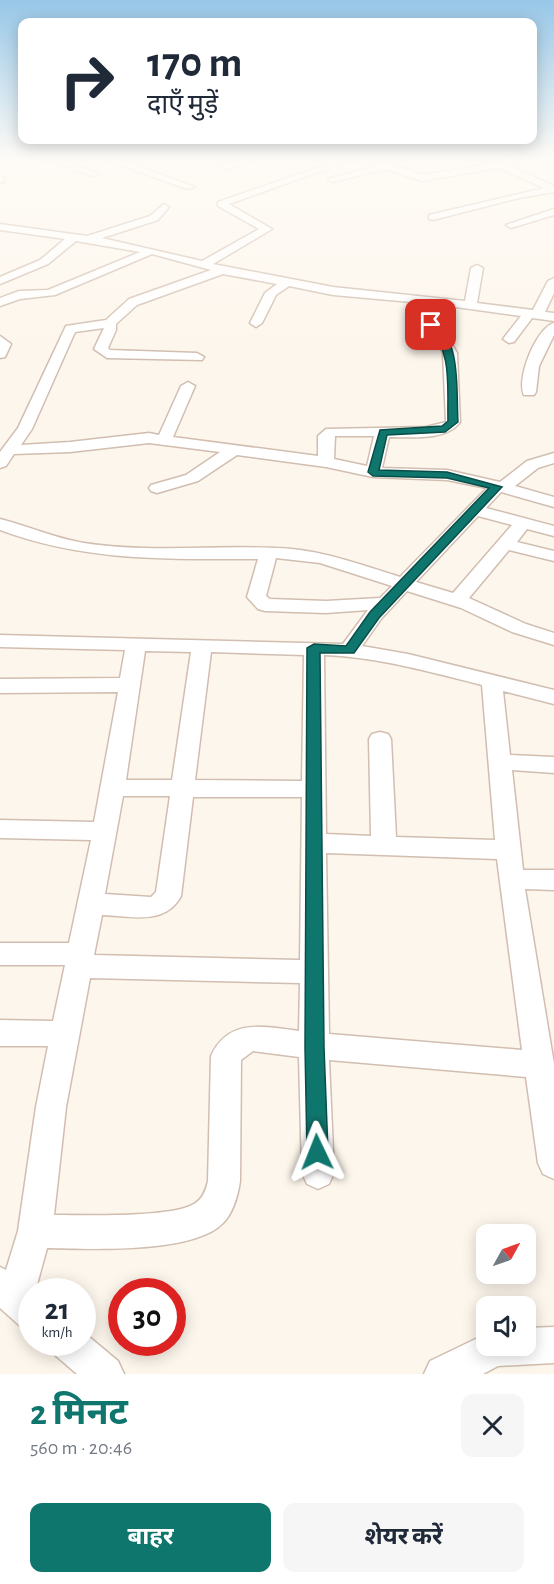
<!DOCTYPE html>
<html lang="hi">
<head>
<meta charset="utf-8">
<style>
  :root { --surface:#fff; --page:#f6f6f7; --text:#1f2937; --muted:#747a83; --accent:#0f766e }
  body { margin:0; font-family:"Alegreya Sans","Noto Sans Devanagari",sans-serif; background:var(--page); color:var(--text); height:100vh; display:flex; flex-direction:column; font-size:22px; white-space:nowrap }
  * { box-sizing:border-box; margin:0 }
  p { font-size:20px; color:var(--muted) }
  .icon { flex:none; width:33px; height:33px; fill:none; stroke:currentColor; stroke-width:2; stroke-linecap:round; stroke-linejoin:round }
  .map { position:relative; height:1374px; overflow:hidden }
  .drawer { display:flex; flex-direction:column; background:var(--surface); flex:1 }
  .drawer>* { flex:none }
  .guide { position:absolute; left:18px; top:18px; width:519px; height:126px; border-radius:12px; box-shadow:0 3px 15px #0003; background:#fff; color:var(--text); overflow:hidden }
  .needle { width:39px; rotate:50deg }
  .fabs { position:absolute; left:476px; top:1224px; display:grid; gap:12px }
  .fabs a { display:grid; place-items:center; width:60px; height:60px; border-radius:12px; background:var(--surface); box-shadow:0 3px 15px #0003; font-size:30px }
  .speed { position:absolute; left:18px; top:1278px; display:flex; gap:12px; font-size:30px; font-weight:700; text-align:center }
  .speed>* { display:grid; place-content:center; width:78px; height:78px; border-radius:50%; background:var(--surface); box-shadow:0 3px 15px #0003; line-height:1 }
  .speed small { font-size:15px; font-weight:400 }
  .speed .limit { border:9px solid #d22; background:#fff; color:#111 }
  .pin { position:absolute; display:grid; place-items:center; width:51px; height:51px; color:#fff; margin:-26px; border-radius:12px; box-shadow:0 3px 9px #0006 }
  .me { position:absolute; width:66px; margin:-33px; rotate:358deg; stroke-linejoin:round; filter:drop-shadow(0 0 4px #0008) }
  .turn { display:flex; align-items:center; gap:21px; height:126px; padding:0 30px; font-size:27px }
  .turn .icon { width:78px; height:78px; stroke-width:2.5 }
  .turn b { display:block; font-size:42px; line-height:51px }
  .round { display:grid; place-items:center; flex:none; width:63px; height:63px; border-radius:12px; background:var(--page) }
  .headline { display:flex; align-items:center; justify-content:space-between; height:102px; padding:0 30px }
  h1 { font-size:36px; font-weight:700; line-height:45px; color:var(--accent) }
  .cta { display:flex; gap:12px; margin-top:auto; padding:12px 30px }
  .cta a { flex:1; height:69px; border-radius:12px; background:var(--accent); color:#fff; font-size:24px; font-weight:700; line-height:69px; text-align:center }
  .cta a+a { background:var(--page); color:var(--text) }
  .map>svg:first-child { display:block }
</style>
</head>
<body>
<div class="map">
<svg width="554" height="1374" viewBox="0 0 554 1374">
  <rect width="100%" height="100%" fill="#fdf6ec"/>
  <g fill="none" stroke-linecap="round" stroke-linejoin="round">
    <defs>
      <g id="minor">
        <path d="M44,159H58L100,174L93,176Z"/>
        <path d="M104,159H118L195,187L187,189Z"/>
        <path d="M241,159H256L224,170L220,167Z"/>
        <path d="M342,159H355L229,204L272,229L213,264L333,287L465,301L471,268L477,265L483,268L477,303L533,310L548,281L554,278V293L545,312L554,313V321L532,318L514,342L509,343L503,339L521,316L434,304L429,318L443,328L457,353L460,422C447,441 410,437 389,437L382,468L447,470L500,482L527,461L554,453V463L538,468L515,486L554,497V507L501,492L486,508L554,526V536L527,529L517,542L554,551V561L509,550L469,598L526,624L554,633V645L512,632L461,608L407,591L381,619L362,646L408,654L554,690V704L503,691L510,755L554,757V773L512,770L523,870H554V890L525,889L554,1064V1179L543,1174L538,1163L526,1077L329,1060L334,1173L329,1184L318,1189L307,1184L302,1173L299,1057L253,1051L241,1060L240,1181C238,1195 233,1213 223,1223C194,1254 88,1249 47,1248L35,1292H32V1330L19,1325L0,1308V1267L6,1270L18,1231L36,1107L48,1046H0V1020L53,1021L65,965H0V943H69L91,840L0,838V820L94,822L118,692L0,693V679L120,678L125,650L0,647V635L343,644L368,610L326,613L265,611L258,609L247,597L258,559C169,559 86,562 0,530V519C28,526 54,538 84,543C147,553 212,545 276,548C319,549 359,564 400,577L487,488L447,480L373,477L326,467L237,455L198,481L157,493L151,491L149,488L151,485L186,475L220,452L149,443L70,452L14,454L6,466L0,468V452L18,428L66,326L106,320L129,299L211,270L152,254L55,295L20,299L0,306V298L19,291L48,290L140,252L76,241L48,264L0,284V277L40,260L65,239L0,230V224L87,236L150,216L164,204L169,207L158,220L102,238L202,261L259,229L218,206V202ZM223,274L277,284L265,293L250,323L256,327L262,323L276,295L289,286L333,295L423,303L416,319L434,333L443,353L446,422L426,427L326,429L318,436V456L173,437L195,386L188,382L181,386L159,435L149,433L70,442L21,445L32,429L75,332L104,328L94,349L107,358L202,360L204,357L197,353L110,350L108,348L116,330V324L137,305ZM335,436H374L367,466L334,459ZM478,516L512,525L453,593L416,582ZM276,558L320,563L392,586L380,598L326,601L270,599L266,596ZM145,651L191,652L172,780H126ZM211,652L304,655L302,781L195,780ZM324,655C378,657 430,672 482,685L495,840L396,837L391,739L388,734L380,732L372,734L369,739L371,836L326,834ZM123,796H170L156,892L151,897L105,894ZM193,797H302L300,960L94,955L102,915C130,916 165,926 181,896ZM326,853L497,859L522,1050L329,1034ZM90,978L300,983L299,1031C265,1027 229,1017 211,1056L208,1181C206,1190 203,1199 194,1204C171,1218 83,1215 54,1215L66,1107Z"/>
        <path d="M362,159H376L423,175L491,164L485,159H495L554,186V192L519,198L433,220L429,219V215L544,188L499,168L422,181L386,169L333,182L328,179L377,166Z"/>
        <path d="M0,176L4,178V182H0Z"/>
        <path d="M554,209V215L511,228L506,225Z"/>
        <path d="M554,323V335L539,366L536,392L534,395H524C516,379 536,328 554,323Z"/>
        <path d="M0,336L11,344L5,357L0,358Z"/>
        <path d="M554,1327V1363L498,1366L483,1374H424L430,1361L486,1334V1346H525V1328Z"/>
        <path d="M82,1331L118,1361L124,1374H77L55,1355L50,1342H82Z"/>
      </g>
    </defs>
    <!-- minor casing -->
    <use href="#minor" stroke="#d1beb0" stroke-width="3"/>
    <!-- minor -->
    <use href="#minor" fill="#fff" fill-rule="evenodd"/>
  </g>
  <!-- sky -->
  <linearGradient id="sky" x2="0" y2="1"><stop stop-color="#97c7e8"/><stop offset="0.45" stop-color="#fefbf6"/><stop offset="1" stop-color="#fefbf6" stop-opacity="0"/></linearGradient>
  <rect width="554" height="352" fill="url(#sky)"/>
  <!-- route -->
  <path fill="#0f766e" stroke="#0a4d48" stroke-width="1.5" d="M431,322C462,335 456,393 458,422L445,432L387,435L379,470L447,472L502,487L379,618L354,653H320L324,1047L328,1152L325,1159L317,1162L310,1159L307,1152L305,1047L307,648L314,644L346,646L370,612L489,488L447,478L373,476L368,472L380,430L442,426L448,421C447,385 453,352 427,325Z"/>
</svg>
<div class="fabs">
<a><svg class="needle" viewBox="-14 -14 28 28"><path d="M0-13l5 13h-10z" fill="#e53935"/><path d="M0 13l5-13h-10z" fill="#747a83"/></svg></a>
<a><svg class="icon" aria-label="sound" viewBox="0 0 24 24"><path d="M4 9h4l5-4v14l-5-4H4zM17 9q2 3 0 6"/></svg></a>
</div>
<div class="speed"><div>21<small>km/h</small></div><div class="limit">30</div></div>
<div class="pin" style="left:431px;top:325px;background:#d93025"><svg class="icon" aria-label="arrive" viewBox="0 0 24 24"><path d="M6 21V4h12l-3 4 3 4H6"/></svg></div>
<svg class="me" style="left:317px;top:1152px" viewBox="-20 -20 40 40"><path d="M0-17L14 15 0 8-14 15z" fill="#0f766e" stroke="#fff" stroke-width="4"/></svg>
<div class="guide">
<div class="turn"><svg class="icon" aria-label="right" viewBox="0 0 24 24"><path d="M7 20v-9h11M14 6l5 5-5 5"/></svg><div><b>170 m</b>दाएँ मुड़ें</div></div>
</div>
</div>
<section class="drawer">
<div class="headline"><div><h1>2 मिनट</h1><p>560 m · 20:46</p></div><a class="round"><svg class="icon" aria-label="close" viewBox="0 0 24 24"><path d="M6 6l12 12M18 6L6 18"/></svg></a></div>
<div class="cta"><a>बाहर</a><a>शेयर करें</a></div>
</section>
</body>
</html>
